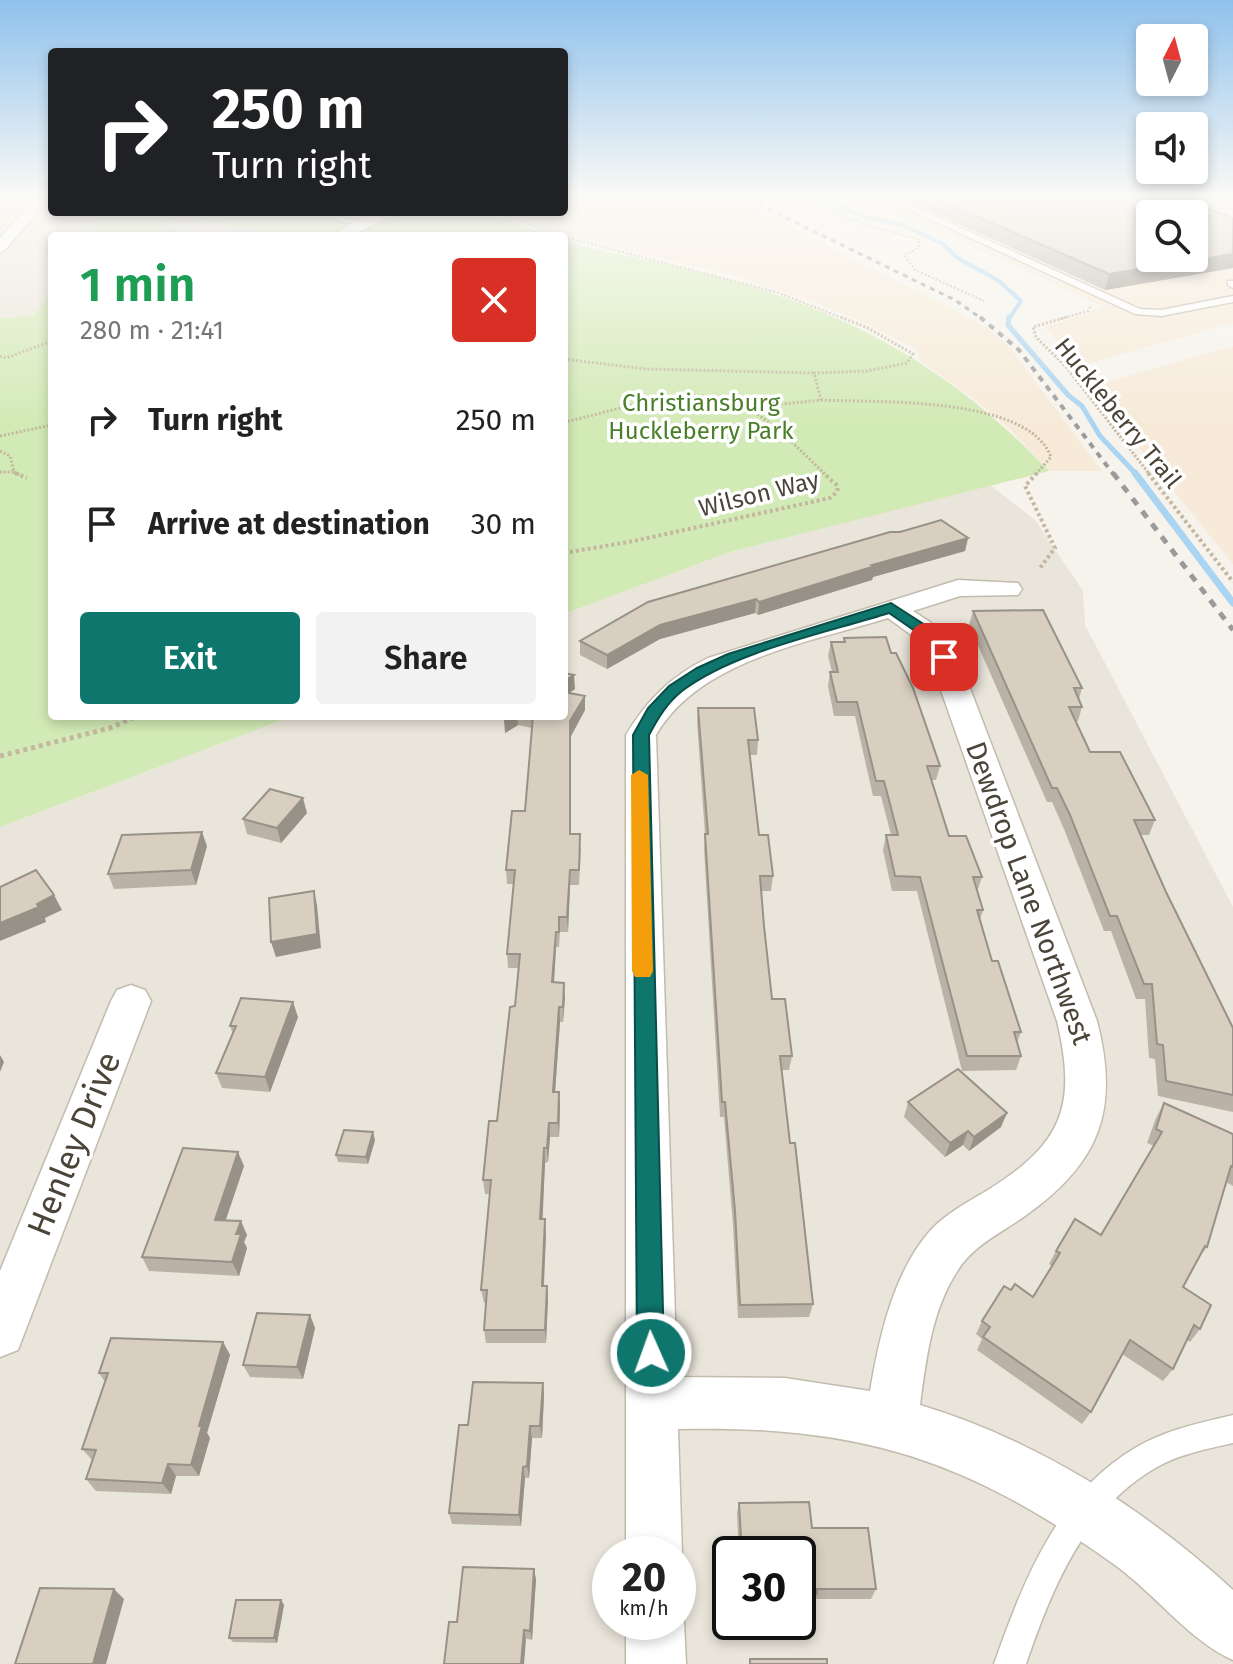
<!DOCTYPE html>
<html lang="en">
<head>
<meta charset="utf-8">
<style>
  :root { --surface:#fff; --page:#f2f2f2; --text:#222; --muted:#767676; --accent:#0f766e }
  body { margin:0; font-family:"Fira Sans",sans-serif; background:var(--page); color:var(--text); height:100vh; display:flex; flex-direction:column; font-size:30px; white-space:nowrap }
  * { box-sizing:border-box; margin:0 }
  p { font-size:26px; color:var(--muted) }
  .icon { flex:none; width:44px; height:44px; fill:none; stroke:currentColor; stroke-width:2; stroke-linecap:round; stroke-linejoin:round }
  .map { position:relative; flex:1; overflow:hidden }
  .details { position:absolute; left:48px; top:232px; width:520px; height:488px; display:flex; flex-direction:column; background:var(--surface); border-radius:8px; box-shadow:0 4px 12px #0003 }
  .details>* { flex:none }
  .top-card { position:absolute; left:48px; top:48px; width:520px; height:168px; border-radius:8px; box-shadow:0 4px 12px #0003; background:#202124; color:#fff; overflow:hidden }
  .needle { width:52px; rotate:6deg }
  .tools { position:absolute; left:1136px; top:24px; display:grid; gap:16px }
  .tools a { display:grid; place-items:center; width:72px; height:72px; border-radius:8px; background:var(--surface); box-shadow:0 4px 12px #0003; font-size:40px }
  .speed { position:absolute; left:592px; top:1536px; display:flex; gap:16px; font-size:40px; font-weight:700; text-align:center }
  .speed>* { display:grid; place-content:center; width:104px; height:104px; border-radius:50%; background:var(--surface); box-shadow:0 4px 12px #0003; line-height:1 }
  .speed small { font-size:20px; font-weight:400 }
  .speed .limit { border:4px solid #111; border-radius:12px; background:#fff; color:#111 }
  .pin { position:absolute; display:grid; place-items:center; width:68px; height:68px; color:#fff; margin:-34px; border-radius:16px; box-shadow:0 4px 12px #0006 }
  .me { position:absolute; width:88px; margin:-44px; rotate:358deg; stroke-linejoin:round; filter:drop-shadow(0 0 6px #0008) }
  .turn { display:flex; align-items:center; gap:28px; height:168px; padding:0 32px; font-size:36px }
  .turn .icon { width:104px; height:104px; stroke-width:2.5 }
  .turn b { display:block; font-size:56px; line-height:68px }
  .round { display:grid; place-items:center; flex:none; width:84px; height:84px; border-radius:8px; background:var(--page) }
  .overview { display:flex; align-items:center; justify-content:space-between; height:136px; padding:0 32px }
  h1 { font-size:48px; font-weight:600; line-height:60px; color:#1e9e55 }
  .primary-button { display:flex; gap:16px; margin-top:auto; padding:16px 32px }
  .primary-button a { flex:1; height:92px; border-radius:8px; background:var(--accent); color:#fff; font-size:32px; font-weight:600; line-height:92px; text-align:center }
  .primary-button a+a { background:var(--page); color:var(--text) }
  ul { padding:0; list-style:none }
  li { display:flex; align-items:center; gap:24px; height:104px; padding:0 32px }
  li div { flex:1 }
  li b { display:block; font-size:30px }
  li em { font-style:normal }
  .map>svg:first-child { display:block }
</style>
</head>
<body>
<div class="map">
<svg width="1233" height="1664" viewBox="0 0 1233 1664">
  <rect width="100%" height="100%" fill="#f6f3ec"/>
  <!-- residential -->
  <g fill="#eae5da" fill-rule="evenodd">
    <path d="M0,196H52V212H106L88,236H52V289L34,317L0,318Z"/>
    <path d="M990,485L1035,520L1083,591L1085,625L1233,907V1664H0V827L293,716H564V614L730,552ZM610,1554H678V1622H610ZM730,1554H798V1622H730Z"/>
  </g>
  <!-- commercial -->
  <g fill="#f7ead8" fill-rule="evenodd">
    <path d="M564,196H730L949,307L989,329L1011,349L1102,471H1049L1008,427L967,394L920,361L918,350L867,324L825,306L736,276L582,240L500,212H564Z"/>
    <path d="M858,196H1233V323L1083,365L1044,327L1105,307ZM1150,214H1194V258H1150Z"/>
    <path d="M1233,346V564L1090,387Z"/>
  </g>
  <!-- green -->
  <g fill="#d2eab5">
    <path d="M106,212H333L343,216L376,220L408,212H485L550,236H88Z"/>
    <path d="M564,241C615,255 667,263 718,277C855,314 951,369 1049,471L730,552L564,614Z"/>
    <path d="M52,289V716H293L0,827V318L34,316Z"/>
  </g>
  <!-- parking -->
  <g fill="#e5e3e0">
    <path d="M1156,196H1233V224Z"/>
    <path d="M167,212H187L201,219L193,222L204,220L236,228L232,232L240,229L283,234L203,236L181,231L188,227L178,230L160,223L176,220Z"/>
  </g>
  <g fill="none" stroke-linecap="round" stroke-linejoin="round">
    <!-- stream-far2 -->
    <path stroke="#a9d4f2" stroke-width="4" d="M818,196L862,216L902,225L943,244L956,257L999,281L1021,301L1009,319"/>
    <!-- stream-far1 -->
    <path stroke="#a9d4f2" stroke-width="5" d="M1009,317L1008,325L1068,395L1082,406L1100,436L1137,475"/>
    <!-- stream -->
    <path stroke="#a9d4f2" stroke-width="7" d="M1135,473L1233,603"/>
    <defs>
      <g id="lane">
        <path d="M880,196H890L1140,309L1161,310L1233,296V302L1161,316L1135,314Z"/>
        <path d="M334,216L364,223L360,225L337,220Z"/>
        <path d="M1228,281H1233V288L1228,285Z"/>
        <path d="M1233,1415V1443C1207,1449 1180,1454 1157,1467C1083,1509 1052,1589 1026,1664H994C1023,1582 1056,1495 1135,1448C1165,1430 1199,1423 1233,1415Z"/>
      </g>
      <g id="street">
        <path d="M28,196H43L47,201L5,250L0,252V238L32,201Z"/>
        <path d="M379,212H401L350,236H331L361,218Z"/>
        <path d="M958,580L1018,583L1022,589L1018,595L960,596L913,611L930,622L958,657L1097,1021C1120,1110 1100,1163 1025,1216C1001,1233 974,1245 958,1270C932,1309 926,1359 920,1405C1036,1440 1144,1508 1233,1590V1660C1191,1642 1154,1593 1115,1565C967,1459 861,1425 678,1429L682,1554L678,1565V1554H626V735C647,700 671,676 708,658ZM888,618L910,634L930,659L1057,1021C1077,1106 1063,1143 988,1190C968,1202 945,1214 929,1232C893,1274 879,1338 870,1391L785,1378L677,1377L656,735C700,659 809,643 888,618Z"/>
        <path d="M131,985L145,990L151,1001L18,1350L0,1357V1271L111,1001L117,990Z"/>
        <path d="M678,1606L684,1622L686,1664H626V1622H678Z"/>
      </g>
    </defs>
    <!-- lane casing -->
    <use href="#lane" stroke="#c2bbae" stroke-width="3"/>
    <!-- street casing -->
    <use href="#street" stroke="#c2bbae" stroke-width="3"/>
    <!-- path-far3 -->
    <g stroke="#c4b79f" stroke-width="2" stroke-dasharray="2 2" stroke-linecap="butt">
      <path d="M797,196L842,217L920,240L918,248L904,255L915,270L984,301"/>
      <path d="M854,196L868,202"/>
      <path d="M494,212L560,236"/>
      <path d="M564,237L776,292L845,319"/>
      <path d="M1060,319L1088,311L1090,307"/>
    </g>
    <!-- path-far2 -->
    <g stroke="#c4b79f" stroke-width="3" stroke-dasharray="2 2" stroke-linecap="butt">
      <path d="M1067,317L1033,327L1036,337L1067,368L1150,475"/>
      <path d="M0,356L6,358L52,341"/>
      <path d="M564,359L646,369L814,373"/>
      <path d="M821,400C875,403 1028,395 1051,457L1035,475"/>
      <path d="M745,408L821,400L814,373L867,371L907,363L913,354L868,328L840,317"/>
      <path d="M564,422C609,413 684,385 728,400C765,411 798,449 826,475"/>
      <path d="M0,436L52,425"/>
      <path d="M0,451L10,456L14,472H0"/>
      <path d="M14,472L20,475"/>
    </g>
    <!-- path-far1 -->
    <g stroke="#c4b79f" stroke-width="4" stroke-dasharray="3 3" stroke-linecap="butt">
      <path d="M15,473L27,478"/>
      <path d="M1037,473L1025,486L1055,548L1040,568"/>
      <path d="M1148,473L1233,582"/>
      <path d="M564,553L634,541L830,498L837,492L838,486L823,473"/>
    </g>
    <!-- path -->
    <path stroke="#c4b79f" stroke-width="5" stroke-dasharray="4 4" stroke-linecap="butt" d="M0,756L110,728L137,716"/>
    <!-- lane -->
    <use href="#lane" fill="#fff" fill-rule="evenodd"/>
    <!-- street -->
    <use href="#street" fill="#fff" fill-rule="evenodd"/>
    <!-- rail-far2 -->
    <path stroke="#9a9a9a" stroke-width="3" stroke-dasharray="5 5" stroke-linecap="butt" d="M741,196L955,300L982,319"/>
    <!-- rail-far1 -->
    <path stroke="#9a9a9a" stroke-width="4" stroke-dasharray="6 6" stroke-linecap="butt" d="M980,317L1019,350L1114,475"/>
    <!-- rail -->
    <path stroke="#9a9a9a" stroke-width="5" stroke-dasharray="8 8" stroke-linecap="butt" d="M1113,473L1233,630"/>
  </g>
  <!-- wall -->
  <g fill="#bab2a6">
    <path d="M911,196H1172L1233,218V268L1105,290L910,202Z"/>
    <path d="M968,538L965,551L873,577L872,580L758,615L755,613L660,639L607,669L580,655V641Z"/>
    <path d="M973,611L1082,688L1079,699L1082,707L1078,721H1075L1090,752L1155,820L1149,835H1141L1166,892L1233,1028V1112L1158,1096L1155,1059L1149,1058L1145,999H1136L1111,931H1104L1064,829L1052,802H1047L969,625Z"/>
    <path d="M844,638L891,653L940,766L936,780H931L949,836L982,877L977,892L983,910L980,920L992,961L1021,1032L1017,1042L1021,1056L1016,1070L962,1071L917,891H892L883,850L886,835H891L881,796H873L855,716H834L828,686L830,672H832L828,656L831,642H843Z"/>
    <path d="M564,673L575,689L569,693L585,696V710L571,736L570,834L581,848L579,885H570L568,932H560L559,947H556L554,983L565,997L563,1022H560L555,1092L560,1106L559,1137H550L548,1162L545,1163L542,1219L546,1233L544,1286H547L548,1299L546,1343H486L484,1330L486,1303H484L481,1290L490,1194H485L483,1180L497,1121L515,1006L519,968H508L507,954L514,884H507L506,870L525,811L532,728L518,725L505,733L506,716H564Z"/>
    <path d="M698,708L758,740L757,755H750L759,835L773,876L771,891H761L772,999L792,1056L789,1070H782L790,1143L813,1304L809,1317L738,1318L733,1225L724,1117H720L704,849L705,834L697,722Z"/>
    <path d="M307,813L281,843L247,834L243,819Z"/>
    <path d="M207,846L196,885L114,889L108,874Z"/>
    <path d="M298,1017L270,1092L222,1088L216,1073L233,1034L230,1026Z"/>
    <path d="M908,1102L1001,1127L969,1151L963,1145L945,1157L904,1117Z"/>
    <path d="M1164,1103L1233,1134V1186L1226,1182L1207,1247L1197,1260L1183,1287L1200,1329L1190,1342L1187,1340L1173,1369L1163,1381L1122,1354L1091,1412L1082,1424L977,1350L982,1339L976,1334L982,1321L1011,1290L1033,1297L1052,1266L1049,1264L1056,1251L1101,1235L1154,1146L1147,1143L1156,1118Z"/>
    <path d="M375,1140L368,1164L338,1162L336,1155Z"/>
    <path d="M244,1166L226,1220L247,1235L244,1242L247,1248L239,1276L149,1271L142,1257Z"/>
    <path d="M310,1315L315,1328L303,1379L250,1377L243,1365Z"/>
    <path d="M223,1342L230,1355L207,1433L210,1438L199,1476H176L171,1494L96,1491L86,1479L92,1460L82,1449L105,1382L99,1373Z"/>
    <path d="M543,1383L544,1395L542,1438H532L529,1478H525L521,1526L452,1524L449,1513L468,1425Z"/>
    <path d="M739,1503L876,1589L871,1599H815L813,1604H798V1554H739L737,1513Z"/>
    <path d="M536,1579L532,1640L457,1622Z"/>
    <path d="M281,1600L284,1605L277,1643L233,1642L229,1638Z"/>
  </g>
  <!-- shaded-wall -->
  <g fill="#979187">
    <path d="M0,196H8L0,205Z"/>
    <path d="M1233,254V268L1105,290L1109,274Z"/>
    <path d="M968,538L965,551L873,577L872,580L758,615L759,602L872,565Z"/>
    <path d="M756,599L755,613L660,639L607,669V655L660,625Z"/>
    <path d="M574,675L575,689L564,696V681Z"/>
    <path d="M585,696V710L571,736L570,848V721Z"/>
    <path d="M509,716H517L518,725L505,733L504,719Z"/>
    <path d="M303,798L307,813L281,843L277,828Z"/>
    <path d="M202,832L207,846L196,885L191,870Z"/>
    <path d="M570,870V885L568,932L567,917Z"/>
    <path d="M314,891L317,905L321,948L276,957L271,942Z"/>
    <path d="M54,895L62,910L45,918L46,922L0,941V923Z"/>
    <path d="M556,932V947L553,997L552,982Z"/>
    <path d="M564,983L565,997L563,1022V1007Z"/>
    <path d="M293,1002L298,1017L270,1092L265,1077Z"/>
    <path d="M559,1007L560,1022L554,1106L553,1092Z"/>
    <path d="M0,1055L4,1062L0,1072Z"/>
    <path d="M559,1092L560,1106L559,1137L558,1123Z"/>
    <path d="M1007,1113L1001,1127L969,1151L974,1137Z"/>
    <path d="M549,1123L550,1137L548,1162L547,1148Z"/>
    <path d="M968,1131L963,1145L945,1157L950,1143Z"/>
    <path d="M373,1132L375,1140L368,1164L366,1157Z"/>
    <path d="M544,1148L545,1163L542,1233L540,1219Z"/>
    <path d="M238,1152L244,1166L221,1233L215,1220Z"/>
    <path d="M545,1219L546,1233L543,1300L542,1286Z"/>
    <path d="M241,1221L247,1235L244,1242L247,1248L239,1276L232,1262L236,1234Z"/>
    <path d="M547,1286L548,1299L546,1343L545,1330Z"/>
    <path d="M310,1315L315,1328L303,1379L297,1367Z"/>
    <path d="M223,1342L230,1355L207,1433L210,1438L199,1476L191,1465L199,1426Z"/>
    <path d="M543,1383L544,1395L542,1438L540,1426Z"/>
    <path d="M530,1426L532,1438L529,1478L527,1466Z"/>
    <path d="M168,1464L176,1476L171,1494L162,1483Z"/>
    <path d="M523,1467L525,1478L521,1526L519,1515Z"/>
    <path d="M534,1569L536,1579L532,1640L530,1631Z"/>
    <path d="M114,1589L124,1599L106,1664H93Z"/>
    <path d="M281,1600L284,1605L277,1643L274,1638Z"/>
    <path d="M524,1630L526,1639L524,1664H521Z"/>
  </g>
  <!-- building -->
  <g fill="#d8cfc1" stroke="#979187" stroke-width="2" fill-rule="evenodd">
    <path d="M930,196H1172L1233,218V254L1109,274ZM1150,214H1194V258H1150Z"/>
    <path d="M941,520L968,538L872,565L875,566L759,602L756,599L660,625L607,655L580,641L648,602L890,532H900Z"/>
    <path d="M1043,610L1082,688H1074L1082,707H1069L1090,752H1120L1155,820H1134L1166,892L1233,1028V1095L1166,1081L1163,1045L1157,1044L1152,984H1144L1117,916H1110L1070,815L1057,788H1052L973,611Z"/>
    <path d="M886,637L891,653H896L913,688L940,766H927L949,836H966L982,877H973L983,910H977L992,961H998L1021,1032H1014L1021,1056H967L920,877L895,876L886,835H898L884,781H876L857,702H837L830,672H838L831,642H845L844,638Z"/>
    <path d="M564,673L574,675L564,681Z"/>
    <path d="M564,692L585,696L570,721V834H580L579,870H570L567,917H559V932H556L552,982L564,983L563,1007H559L553,1092H559L558,1123H549L547,1148H544L540,1219H545L542,1286H547L545,1330H484L487,1290H481L491,1180H483L489,1121H497L510,1007L515,1006L520,954H507L515,870H506L512,811H525L533,716H564Z"/>
    <path d="M698,708H754L758,740H748L759,835H768L773,876H760L764,926L772,999H785L792,1056H780L790,1143H795L813,1304L740,1305L735,1211L725,1102H722L705,834H708Z"/>
    <path d="M270,789L303,798L277,828L243,819Z"/>
    <path d="M202,832L191,870L108,874L122,835Z"/>
    <path d="M36,870L54,895L37,904L39,907L0,923V887Z"/>
    <path d="M314,891L317,934L271,942L269,898Z"/>
    <path d="M241,998L293,1002L265,1077L216,1073L236,1026H230Z"/>
    <path d="M958,1069L1007,1113L974,1137L968,1131L950,1143L908,1102Z"/>
    <path d="M1164,1103L1233,1134V1167L1231,1166L1207,1247L1205,1246L1183,1287L1211,1305L1200,1329L1194,1325L1173,1369L1130,1340L1091,1412L983,1337L990,1327L982,1321L1004,1286L1011,1290L1015,1284L1033,1297L1060,1253L1056,1251L1075,1219L1101,1235L1162,1132L1156,1129Z"/>
    <path d="M344,1130L373,1132L366,1157L336,1155Z"/>
    <path d="M183,1148L238,1152L215,1220L241,1221L236,1234H241L232,1262L142,1257Z"/>
    <path d="M257,1313L310,1315L297,1367L243,1365Z"/>
    <path d="M111,1338L223,1342L199,1426H202L191,1465L168,1464L162,1483L86,1479L96,1450L82,1449L108,1373H99Z"/>
    <path d="M473,1382L543,1383L540,1426H530L527,1466L523,1467L519,1515L449,1513L459,1425H468Z"/>
    <path d="M809,1502L812,1528H868L876,1589H817V1594H798V1554H742L739,1503Z"/>
    <path d="M463,1567L534,1569L530,1631L524,1630L521,1664H444L449,1622H457Z"/>
    <path d="M40,1588L114,1589L93,1664H15Z"/>
    <path d="M236,1600H281L274,1638H229Z"/>
    <rect x="750" y="1659" width="77" height="5"/>
  </g>
  <!-- sky -->
  <linearGradient id="sky" x2="0" y2="1"><stop stop-color="#8fc1ec"/><stop offset="0.46" stop-color="#fbfaf6"/><stop offset="1" stop-color="#fbfaf6" stop-opacity="0"/></linearGradient>
  <rect width="1233" height="429" fill="url(#sky)"/>
  <!-- route -->
  <path fill="#0f766e" stroke="#0a4d48" stroke-width="2" d="M891,603L925,625L951,657L949,660H938L915,631L889,613C826,633 735,651 682,691C667,703 658,718 649,735L664,1353L660,1362L651,1366L641,1362L637,1353L633,735L648,708L669,686L697,668L728,654Z"/>
  <!-- slow -->
  <path fill="#f59e0b" d="M639,770L648,775L653,971L650,977H635L632,971L631,775Z"/>
  <g text-anchor="middle" dominant-baseline="central" stroke-width="7" stroke-linejoin="round" paint-order="stroke">
    <!-- far-park labels -->
    <g font-size="24" fill="#4a7f2a" stroke="#fff">
      <text x="701" y="403">Christiansburg<tspan x="701" dy="28">Huckleberry Park</tspan></text>
    </g>
    <!-- far-street labels -->
    <g font-size="24" fill="#4b4439" stroke="#fff">
      <text transform="translate(1118 413) rotate(51)">Huckleberry Trail</text>
      <text transform="translate(759 494) rotate(-14)">Wilson Way</text>
    </g>
    <!-- street labels -->
    <g font-size="28" fill="#4b4439" stroke="#fff">
      <text transform="translate(1029 893) rotate(70)">Dewdrop Lane Northwest</text>
    </g>
    <!-- near-street labels -->
    <g font-size="34" fill="#4b4439" stroke="#fff">
      <text transform="translate(74 1144) rotate(-68)">Henley Drive</text>
    </g>
  </g>
</svg>
<div class="tools">
<a><svg class="needle" viewBox="-14 -14 28 28"><path d="M0-13l5 13h-10z" fill="#e53935"/><path d="M0 13l5-13h-10z" fill="#767676"/></svg></a>
<a><svg class="icon" aria-label="sound" viewBox="0 0 24 24"><path d="M4 9h4l5-4v14l-5-4H4zM17 9q2 3 0 6"/></svg></a>
<a><svg class="icon" aria-label="search" viewBox="0 0 24 24"><circle cx="10" cy="10" r="6"/><path d="M15 15l6 6"/></svg></a>
</div>
<div class="speed"><div>20<small>km/h</small></div><div class="limit">30</div></div>
<div class="pin" style="left:944px;top:657px;background:#d93025"><svg class="icon" aria-label="arrive" viewBox="0 0 24 24"><path d="M6 21V4h12l-3 4 3 4H6"/></svg></div>
<svg class="me" style="left:651px;top:1353px" viewBox="-20 -20 40 40"><circle r="17" fill="#0f766e" stroke="#fff" stroke-width="3"/><path d="M0-11L8 9 0 5-8 9z" fill="#fff"/></svg>
<div class="top-card">
<div class="turn"><svg class="icon" aria-label="right" viewBox="0 0 24 24"><path d="M7 20v-9h11M14 6l5 5-5 5"/></svg><div><b>250 m</b>Turn right</div></div>
</div>
<section class="details">
<div class="overview"><div><h1>1 min</h1><p>280 m · 21:41</p></div><a class="round" style="background:#d93025;color:#fff"><svg class="icon" aria-label="close" viewBox="0 0 24 24"><path d="M6 6l12 12M18 6L6 18"/></svg></a></div>
<ul>
<li><svg class="icon" aria-label="right" viewBox="0 0 24 24"><path d="M7 20v-9h11M14 6l5 5-5 5"/></svg><div><b>Turn right</b></div><em>250 m</em></li>
<li><svg class="icon" aria-label="arrive" viewBox="0 0 24 24"><path d="M6 21V4h12l-3 4 3 4H6"/></svg><div><b>Arrive at destination</b></div><em>30 m</em></li>
</ul>
<div class="primary-button"><a>Exit</a><a>Share</a></div>
</section>
</div>
</body>
</html>
